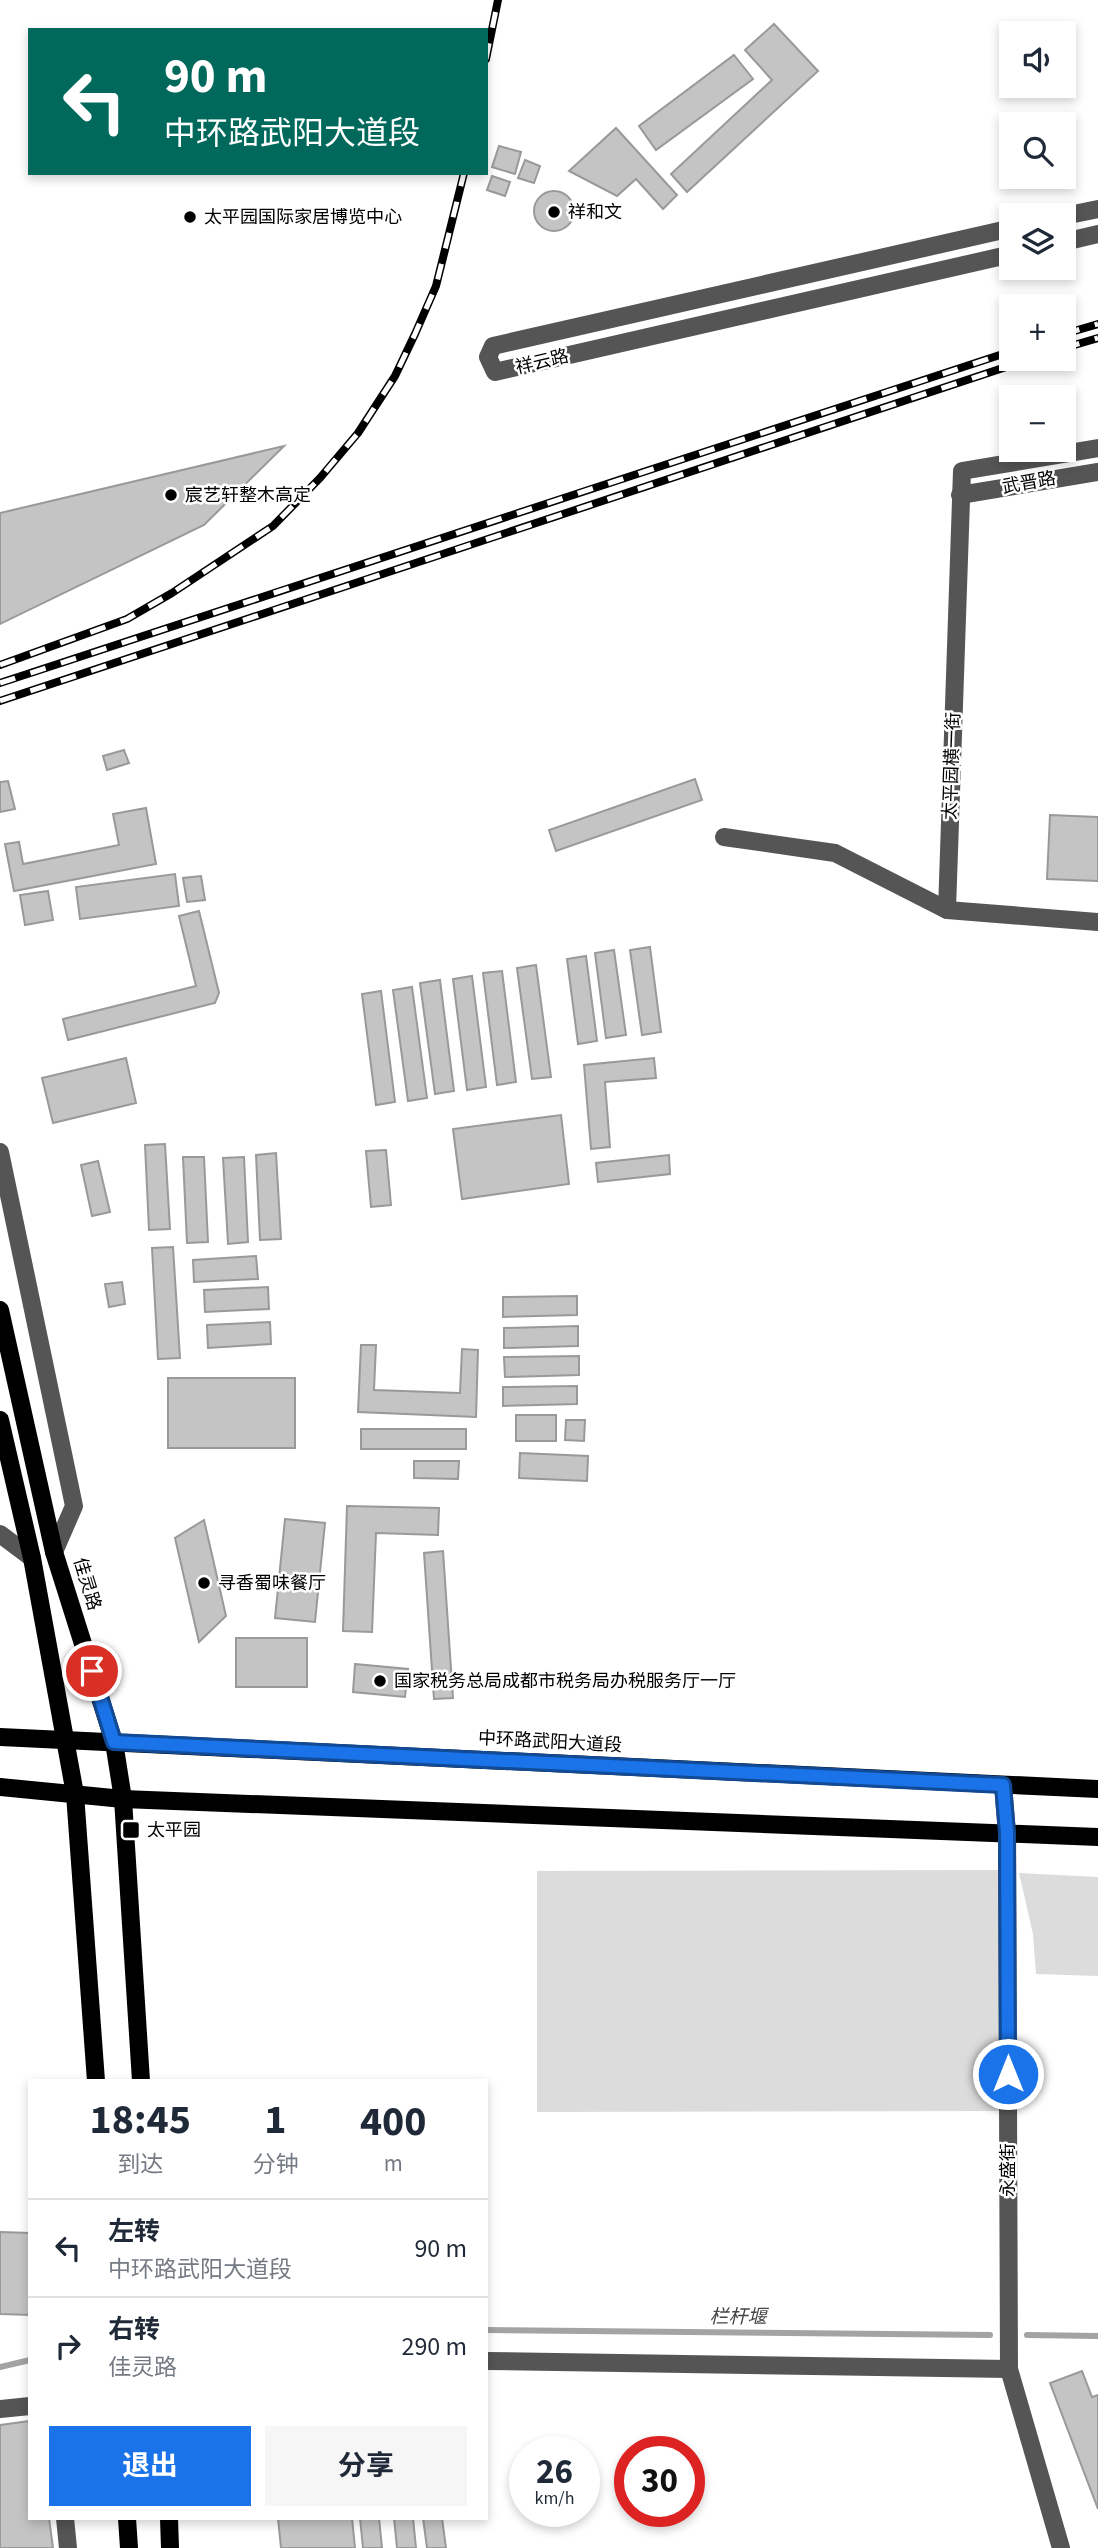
<!DOCTYPE html>
<html lang="zh">
<head>
<meta charset="utf-8">
<style>
  :root { --surface:#fff; --page:#f6f6f7; --text:#1f2937; --muted:#747a83; --line:#e0e1e3; --accent:#1a73e8 }
  body { margin:0; font-family:"Source Sans 3","Noto Sans SC",sans-serif; background:var(--page); color:var(--text); height:100vh; display:flex; flex-direction:column; font-size:26px; white-space:nowrap }
  * { box-sizing:border-box; margin:0 }
  p { font-size:23px; color:var(--muted) }
  .icon { flex:none; width:38px; height:38px; fill:none; stroke:currentColor; stroke-width:2; stroke-linecap:round; stroke-linejoin:round }
  .map { position:relative; flex:1; overflow:hidden }
  .panel { position:absolute; left:28px; top:2079px; width:460px; height:441px; display:flex; flex-direction:column; background:var(--surface); border-radius:0px; box-shadow:0 4px 10px #0003 }
  .panel>* { flex:none }
  .banner { position:absolute; left:28px; top:28px; width:460px; height:147px; border-radius:0px; box-shadow:0 4px 10px #0003; background:#00695c; color:#fff; overflow:hidden }
  .buttons { position:absolute; left:999px; top:21px; display:grid; gap:14px }
  .buttons a { display:grid; place-items:center; width:77px; height:77px; border-radius:0px; background:var(--surface); box-shadow:0 4px 10px #0003; font-size:35px }
  .speed { position:absolute; left:509px; top:2436px; display:flex; gap:14px; font-size:35px; font-weight:700; text-align:center }
  .speed>* { display:grid; place-content:center; width:91px; height:91px; border-radius:50%; background:var(--surface); box-shadow:0 4px 10px #0003; line-height:1 }
  .speed small { font-size:18px; font-weight:400 }
  .speed .limit { border:10px solid #d22; background:#fff; color:#111 }
  .pin { position:absolute; display:grid; place-items:center; width:60px; height:60px; color:#fff; margin:-30px; border:4px solid #fff; border-radius:50%; box-shadow:0 2px 7px #0007 }
  .me { position:absolute; width:77px; margin:-38px; rotate:0deg; stroke-linejoin:round; filter:drop-shadow(0 0 5px #0008) }
  .turn { display:flex; align-items:center; gap:24px; height:147px; padding:0 21px; font-size:32px }
  .turn .icon { width:91px; height:91px; stroke-width:2.5 }
  .turn b { display:block; font-size:49px; line-height:60px }
  .eta { display:flex; justify-content:space-evenly; align-items:center; height:119px; text-align:center }
  .eta b { font-size:42px; font-weight:700; line-height:49px }
  .primary-button { display:flex; gap:14px; margin-top:auto; padding:14px 21px }
  .primary-button a { flex:1; height:80px; border-radius:0px; background:var(--accent); color:#fff; font-size:28px; font-weight:700; line-height:80px; text-align:center }
  .primary-button a+a { background:var(--page); color:var(--text) }
  ul { padding:0; list-style:none }
  li { display:flex; align-items:center; gap:21px; height:98px; padding:0 21px; border-top:2px solid var(--line) }
  li div { flex:1 }
  li b { display:block; font-size:26px }
  li em { font-style:normal }
  .map>svg:first-child { display:block }
</style>
</head>
<body>
<div class="map">
<svg width="1098" height="2548" viewBox="0 0 1098 2548">
  <rect width="100%" height="100%" fill="#fff"/>
  <!-- green -->
  <g fill="#dcdcdc">
    <path d="M1003,1870L1002,2111L537,2112V1871Z"/>
    <path d="M1019,1873L1098,1877V1976L1036,1974L1033,1934Z"/>
  </g>
  <g fill="none" stroke-linecap="round" stroke-linejoin="round">
    <!-- stream -->
    <g stroke="#a3a3a3" stroke-width="6">
      <path d="M486,2330L990,2335"/>
      <path d="M1027,2335L1098,2336"/>
      <path d="M0,2367L30,2360"/>
    </g>
  </g>
  <!-- building -->
  <g fill="#c4c4c4" stroke="#999" stroke-width="2">
    <path d="M774,24L818,71L687,192L671,174L772,80L745,50Z"/>
    <path d="M734,55L753,79L656,150L639,126Z"/>
    <path d="M616,128L677,195L663,209L636,179L617,196L569,171Z"/>
    <path d="M499,146L521,152L515,174L492,167Z"/>
    <path d="M525,160L540,166L534,183L518,178Z"/>
    <path d="M492,176L510,182L505,196L487,190Z"/>
    <circle cx="554" cy="211" r="20"/>
    <path d="M284,446L204,525L0,624V513Z"/>
    <path d="M124,750L129,763L107,770L103,756Z"/>
    <path d="M695,779L702,800L556,851L549,830Z"/>
    <path d="M8,781L15,809L0,812V782Z"/>
    <path d="M146,808L156,864L14,891L5,844L19,842L23,864L119,845L113,814Z"/>
    <path d="M1050,815L1098,817V881L1047,879Z"/>
    <path d="M175,874L179,906L80,919L76,887Z"/>
    <path d="M201,876L205,900L187,902L183,878Z"/>
    <path d="M48,891L53,920L25,925L20,895Z"/>
    <path d="M199,911L219,993L215,1003L68,1040L63,1019L196,986L179,916Z"/>
    <path d="M650,947L661,1032L642,1035L630,950Z"/>
    <path d="M614,950L626,1035L606,1038L595,953Z"/>
    <path d="M586,956L597,1041L578,1044L567,959Z"/>
    <path d="M536,965L551,1077L532,1079L517,968Z"/>
    <path d="M502,971L516,1082L497,1085L483,973Z"/>
    <path d="M472,976L486,1087L467,1090L453,979Z"/>
    <path d="M440,980L454,1091L435,1094L420,983Z"/>
    <path d="M412,987L427,1098L408,1101L393,990Z"/>
    <path d="M381,991L395,1102L376,1105L362,994Z"/>
    <path d="M126,1058L136,1103L53,1123L42,1078Z"/>
    <path d="M654,1058L656,1078L605,1082L610,1147L591,1149L584,1065Z"/>
    <path d="M561,1115L569,1184L462,1199L453,1129Z"/>
    <path d="M165,1144L170,1229L149,1230L145,1145Z"/>
    <path d="M386,1150L391,1205L371,1207L366,1151Z"/>
    <path d="M276,1153L281,1239L260,1240L256,1155Z"/>
    <path d="M669,1155L670,1174L598,1182L596,1163Z"/>
    <path d="M183,1157H204L208,1242L187,1243Z"/>
    <path d="M244,1157L248,1242L228,1244L223,1158Z"/>
    <path d="M98,1161L110,1212L92,1216L81,1165Z"/>
    <path d="M173,1247L180,1358L158,1359L152,1248Z"/>
    <path d="M256,1256L258,1279L194,1282L193,1260Z"/>
    <path d="M122,1282L125,1304L109,1307L105,1284Z"/>
    <path d="M268,1287L269,1309L205,1312L204,1290Z"/>
    <path d="M577,1296V1315L503,1317V1297Z"/>
    <path d="M270,1322L271,1344L208,1348L207,1325Z"/>
    <path d="M578,1326V1346L504,1348V1328Z"/>
    <path d="M361,1345H376L374,1390L460,1393L462,1349L478,1350L476,1417L358,1412Z"/>
    <path d="M579,1356V1375L505,1377L504,1357Z"/>
    <rect x="168" y="1378" width="127" height="70"/>
    <path d="M577,1386V1404L503,1406V1387Z"/>
    <rect x="516" y="1415" width="40" height="26"/>
    <path d="M566,1420H585L584,1441L565,1440Z"/>
    <rect x="361" y="1429" width="105" height="20"/>
    <path d="M520,1453L588,1456L587,1481L519,1478Z"/>
    <path d="M414,1461H459L458,1479L414,1478Z"/>
    <path d="M347,1506L439,1508L438,1535L376,1533L372,1632L343,1631Z"/>
    <path d="M285,1519L325,1523L315,1622L275,1618Z"/>
    <path d="M204,1520L226,1616L199,1642L175,1538Z"/>
    <path d="M443,1551L453,1698L434,1699L424,1553Z"/>
    <rect x="236" y="1638" width="71" height="49"/>
    <path d="M355,1664L408,1669L405,1697L353,1692Z"/>
    <path d="M0,2232L30,2233V2315L0,2314Z"/>
    <path d="M1082,2371L1092,2397L1098,2395V2509L1050,2383Z"/>
    <path d="M30,2421V2518H49L53,2548H0V2425Z"/>
    <path d="M278,2518H352L355,2548H281Z"/>
    <path d="M360,2518H379L382,2548H363Z"/>
    <path d="M394,2518H413L416,2548H397Z"/>
    <path d="M423,2518H442L446,2548H427Z"/>
  </g>
  <g fill="none" stroke-linecap="round" stroke-linejoin="round">
    <!-- minor -->
    <g stroke="#555" stroke-width="18">
      <path d="M1064,216L1098,209"/>
      <path d="M1012,228L493,346L488,357L495,372L1012,254"/>
      <path d="M1064,242L1098,234"/>
      <path d="M1098,448L962,471L947,910L1098,922"/>
      <path d="M960,495L1098,472"/>
      <path d="M724,837L835,853L947,910"/>
      <path d="M0,1152L74,1506L54,1552"/>
      <path d="M0,1534L32,1558"/>
      <path d="M1003,1785L1007,1833L1009,2369L1061,2548"/>
      <path d="M486,2361L1009,2369"/>
      <path d="M0,2409L30,2406"/>
      <path d="M65,2518L68,2548"/>
    </g>
    <!-- major -->
    <g stroke="#000" stroke-width="18">
      <path d="M0,1310L54,1552L114,1742L123,1799L141,2081"/>
      <path d="M0,1420L32,1558L75,1794L96,2081"/>
      <path d="M0,1737L1098,1789"/>
      <path d="M0,1787L123,1799L1098,1837"/>
      <path d="M127,2518L129,2548"/>
      <path d="M169,2518L170,2548"/>
    </g>
    <defs>
      <g id="rail">
        <path d="M486,59L498,0"/>
        <path d="M1064,334L1098,324"/>
        <path d="M1064,348L1098,338"/>
        <path d="M0,665L127,619L172,593L273,526L320,478L358,433L395,376L415,334L436,286L464,173"/>
        <path d="M0,683L1012,351"/>
        <path d="M0,701L1030,359"/>
      </g>
    </defs>
    <!-- rail casing -->
    <use href="#rail" stroke="#000" stroke-width="8"/>
    <!-- rail -->
    <use href="#rail" stroke="#fff" stroke-width="5" stroke-dasharray="16" stroke-linecap="butt"/>
  </g>
  <g fill="none" stroke-linecap="round" stroke-linejoin="round">
    <defs>
      <path id="route" d="M92,1671L114,1742L1003,1785L1007,1833L1008,2074"/>
    </defs>
    <!-- route casing -->
    <use href="#route" stroke="#114b97" stroke-width="18"/>
    <!-- route -->
    <use href="#route" stroke="#1a73e8" stroke-width="12"/>
  </g>
  <!-- markers -->
  <g fill="#000" stroke="#fff" stroke-width="2.5">
    <circle cx="554" cy="212" r="7"/>
    <circle cx="190" cy="217" r="7"/>
    <circle cx="171" cy="495" r="7"/>
    <circle cx="204" cy="1583" r="7"/>
    <circle cx="380" cy="1681" r="7"/>
    <rect x="122" y="1821" width="18" height="18" rx="3.5"/>
  </g>
  <g text-anchor="middle" dominant-baseline="central" stroke-width="5" stroke-linejoin="round" paint-order="stroke">
    <!-- poi labels -->
    <g font-size="18" fill="#000" stroke="#fff" text-anchor="start">
      <text x="568" y="212">祥和文</text>
      <text x="204" y="217">太平园国际家居博览中心</text>
      <text x="185" y="495">宸艺轩整木高定</text>
      <text x="218" y="1583">寻香蜀味餐厅</text>
      <text x="394" y="1681">国家税务总局成都市税务局办税服务厅一厅</text>
      <text x="147" y="1830">太平园</text>
    </g>
    <!-- street labels -->
    <g font-size="18" fill="#000" stroke="#fff">
      <text transform="translate(542 362) rotate(-13)">祥云路</text>
      <text transform="translate(1029 483) rotate(-10)">武晋路</text>
      <text transform="translate(952 766) rotate(-88)">太平园横一街</text>
      <text transform="translate(87 1584) rotate(73)">佳灵路</text>
      <text transform="translate(550 1742) rotate(3)">中环路武阳大道段</text>
      <text transform="translate(1008 2170) rotate(-90)">永盛街</text>
    </g>
    <!-- water labels -->
    <g font-size="19" font-style="italic" fill="#444" stroke="#fff">
      <text x="738" y="2317">栏杆堰</text>
    </g>
  </g>
</svg>
<div class="buttons">
<a><svg class="icon" aria-label="sound" viewBox="0 0 24 24"><path d="M4 9h4l5-4v14l-5-4H4zM17 9q2 3 0 6"/></svg></a>
<a><svg class="icon" aria-label="search" viewBox="0 0 24 24"><circle cx="10" cy="10" r="6"/><path d="M15 15l6 6"/></svg></a>
<a><svg class="icon" aria-label="layers" viewBox="0 0 24 24"><path d="M12 4l9 5-9 5-9-5zM3 14l9 5 9-5"/></svg></a>
<a>+</a>
<a>−</a>
</div>
<div class="speed"><div>26<small>km/h</small></div><div class="limit">30</div></div>
<div class="pin" style="left:92px;top:1671px;background:#d93025"><svg class="icon" aria-label="arrive" viewBox="0 0 24 24"><path d="M6 21V4h12l-3 4 3 4H6"/></svg></div>
<svg class="me" style="left:1008px;top:2074px" viewBox="-20 -20 40 40"><circle r="17" fill="#1a73e8" stroke="#fff" stroke-width="3"/><path d="M0-11L8 9 0 5-8 9z" fill="#fff"/></svg>
<div class="banner">
<div class="turn"><svg class="icon" aria-label="left" viewBox="0 0 24 24"><path d="M17 20v-9H6M10 6l-5 5 5 5"/></svg><div><b>90 m</b>中环路武阳大道段</div></div>
</div>
<section class="panel">
<div class="eta">
<div><b>18:45</b><p>到达</p></div>
<div><b>1</b><p>分钟</p></div>
<div><b>400</b><p>m</p></div>
</div>
<ul>
<li><svg class="icon" aria-label="left" viewBox="0 0 24 24"><path d="M17 20v-9H6M10 6l-5 5 5 5"/></svg><div><b>左转</b><p>中环路武阳大道段</p></div><em>90 m</em></li>
<li><svg class="icon" aria-label="right" viewBox="0 0 24 24"><path d="M7 20v-9h11M14 6l5 5-5 5"/></svg><div><b>右转</b><p>佳灵路</p></div><em>290 m</em></li>
</ul>
<div class="primary-button"><a>退出</a><a>分享</a></div>
</section>
</div>
</body>
</html>
